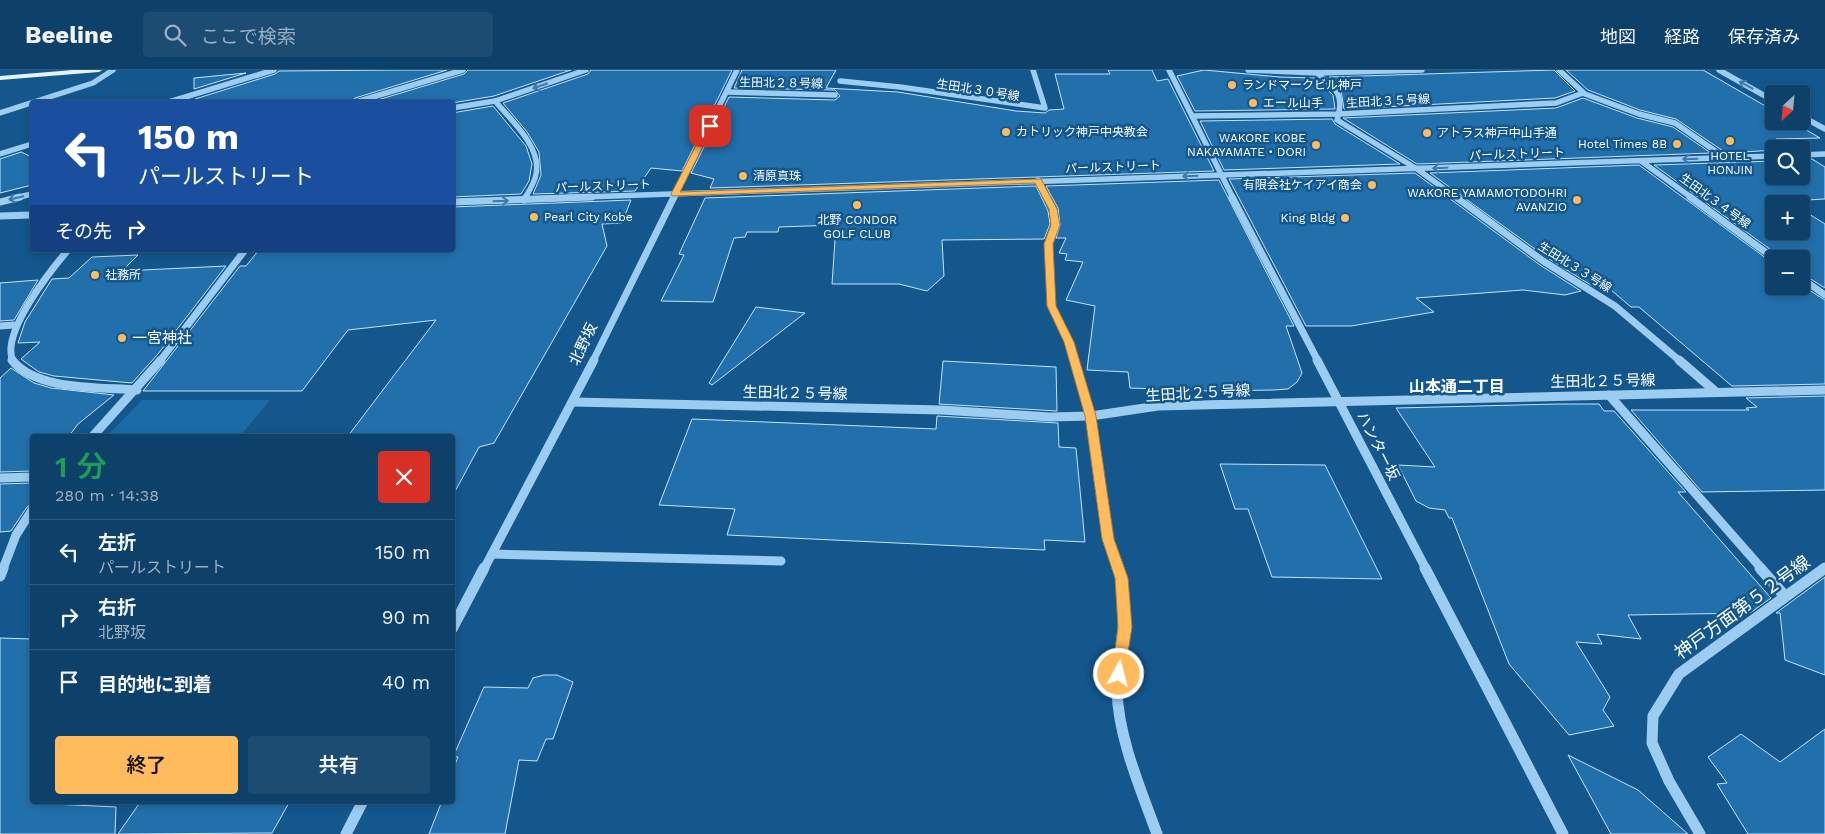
<!DOCTYPE html>
<html lang="ja">
<head>
<meta charset="utf-8">
<style>
  :root { --surface:#0e416a; --page:#1c4c72; --text:#f1f3f6; --muted:#9bafc1; --line:#2e5a7e; --accent:#ffbb5c }
  body { margin:0; font-family:"Work Sans","Noto Sans JP",sans-serif; background:var(--page); color:var(--text); height:100vh; display:flex; flex-direction:column; font-size:19px; white-space:nowrap }
  * { box-sizing:border-box; margin:0 }
  p { font-size:16px; color:var(--muted) }
  .icon { flex:none; width:28px; height:28px; fill:none; stroke:currentColor; stroke-width:2; stroke-linecap:round; stroke-linejoin:round }
  .map { position:relative; flex:1; overflow:hidden }
  .details { position:absolute; left:30px; top:364px; width:425px; height:370px; display:flex; flex-direction:column; background:var(--surface); border-radius:5px; box-shadow:0 2px 8px #0003,0 0 0 1px var(--line) }
  .details>* { flex:none }
  .guide { position:absolute; left:30px; top:30px; width:425px; height:152px; border-radius:5px; box-shadow:0 2px 8px #0003,0 0 0 1px var(--line); background:#1a4fa0; color:#fff; overflow:hidden }
  .needle { width:32px; rotate:206deg }
  .controls { position:absolute; left:1765px; top:15px; display:grid; gap:10px }
  .controls a { display:grid; place-items:center; width:45px; height:45px; border-radius:5px; background:var(--surface); box-shadow:0 2px 8px #0003,0 0 0 1px var(--line); font-size:25px }
  .pin { position:absolute; display:grid; place-items:center; width:42px; height:42px; color:#fff; margin:-21px; border-radius:10px; box-shadow:0 2px 8px #0006 }
  .me { position:absolute; width:55px; margin:-28px; rotate:7deg; stroke-linejoin:round; filter:drop-shadow(0 0 4px #0008) }
  .turn { display:flex; align-items:center; gap:18px; height:105px; padding:0 25px; font-size:22px }
  .turn .icon { width:65px; height:65px; stroke-width:2.5 }
  .turn b { display:block; font-size:35px; line-height:42px }
  .then { display:flex; align-items:center; height:48px; padding:0 25px; background:#0003; gap:10px; font-size:19px }
  .round { display:grid; place-items:center; flex:none; width:52px; height:52px; border-radius:5px; background:var(--page) }
  .head { display:flex; align-items:center; justify-content:space-between; height:85px; padding:0 25px }
  h1 { font-size:30px; font-weight:600; line-height:38px; color:#1e9e55 }
  .action { display:flex; gap:10px; margin-top:auto; padding:10px 25px }
  .action a { flex:1; height:58px; border-radius:5px; background:var(--accent); color:#111; font-size:20px; font-weight:600; line-height:58px; text-align:center }
  .action a+a { background:var(--page); color:var(--text) }
  ul { padding:0; list-style:none }
  li { display:flex; align-items:center; gap:15px; height:65px; padding:0 25px; border-top:1px solid var(--line) }
  li div { flex:1 }
  li b { display:block; font-size:19px }
  li em { font-style:normal }
  header { display:flex; align-items:center; gap:30px; box-sizing:border-box; height:70px; padding:0 25px; background:var(--surface); border-bottom:1px solid var(--line) }
  header strong { font-size:24px }
  nav { display:flex; gap:28px; margin-inline-start:auto; font-size:18px }
  .search { width:350px; height:45px; background:var(--page); display:flex; align-items:center; gap:12px; box-sizing:border-box; padding:0 18px; border-radius:5px; color:var(--muted); font-size:19px }
  .map>svg:first-child { display:block }
</style>
</head>
<body>
<header>
<strong>Beeline</strong>
<div class="search"><svg class="icon" aria-label="search" viewBox="0 0 24 24"><circle cx="10" cy="10" r="6"/><path d="M15 15l6 6"/></svg>ここで検索</div>
<nav><a>地図</a><a>経路</a><a>保存済み</a></nav>
</header>
<div class="map">
<svg width="1825" height="764" viewBox="0 0 1825 764">
  <rect width="100%" height="100%" fill="#13578d"/>
  <!-- green -->
  <path fill="#1b6ba7" d="M142,330H270L240,366H107Z"/>
  <!-- building -->
  <g fill="#2170ac" stroke="#c3e4fc">
    <path d="M400,0H447L355,28L351,32H195V29L275,4L279,1Z"/>
    <path d="M468,0H571L494,26L452,33L371,32L464,4Z"/>
    <path d="M591,0H732L682,101L651,98L635,121L533,124L541,105L539,82L527,62L503,33L588,4Z"/>
    <path d="M742,0H836L826,18L898,22L1016,41L1045,43L1049,40L1064,39L1055,4H1110L1108,0H1152L1157,11L1168,9L1214,101L710,118L714,109L691,103L729,27L835,30L840,26L835,20L734,18Z"/>
    <path d="M1204,0L1280,7L1315,8L1333,25L1335,39L1195,41L1177,6Z"/>
    <path d="M1554,0L1575,21L1555,28L1344,39L1341,21L1329,7Z"/>
    <path d="M1566,0H1703L1774,41V51H1791L1820,68L1776,69L1793,79L1726,83L1676,49L1640,40L1588,20Z"/>
    <path d="M246,3L194,19V8Z"/>
    <path d="M1583,28L1637,48L1673,57L1711,83L1417,94L1343,48L1556,38Z"/>
    <path d="M493,36L526,76L532,94L529,111L521,124L452,127V43Z"/>
    <path d="M1332,49L1335,54L1400,94L1224,100L1200,51Z"/>
    <path d="M21,82L32,87V115L0,123V89Z"/>
    <path d="M1812,89L1825,97V129L1789,131L1793,134H1774V161H1801V139L1825,154V218L1801,203V189H1780L1778,185L1654,95L1774,91V106H1801V90Z"/>
    <path d="M1639,95L1774,194V216L1801,215L1825,230V314L1732,316L1639,237H1631L1604,214L1594,217L1546,187L1430,103Z"/>
    <path d="M1415,103L1540,195L1581,221L1565,225L1523,220L1416,228L1434,242L1351,256H1306L1229,109Z"/>
    <path d="M1219,110L1294,256H1286L1302,303L1297,312L1288,319L1273,320L1211,321L1130,318L1128,302L1087,300L1095,236L1066,230L1083,192L1065,190L1067,184L1059,183L1066,168H1056L1060,155L1058,138L1046,116Z"/>
    <path d="M1036,116L1048,141L1050,154L1044,169L942,170L944,206L927,221L899,214H832L836,155L779,157L778,162H747L745,167L734,168L713,232L661,231L684,185L679,184L705,128Z"/>
    <path d="M631,130L622,153L602,154L607,176L494,373L479,377L452,427V366H348L436,250L348,260L302,321H143L240,196H246L259,180H452V137Z"/>
    <path d="M138,185L122,201L226,196L158,284L132,313L54,306L39,302L21,289L40,272L18,273L25,252L52,209L69,208L92,187Z"/>
    <path d="M38,210L14,250L0,251V213Z"/>
    <path d="M756,237L805,243L712,315L709,313Z"/>
    <path d="M943,291L1056,297L1057,341L939,334Z"/>
    <path d="M11,298L34,313L51,318L114,325L78,354L69,366H32V401L0,402V308Z"/>
    <path d="M1825,326V420L1702,422L1631,340H1749L1746,338L1757,337L1746,328Z"/>
    <path d="M1558,334H1599L1604,341H1614L1686,422H1678L1771,528L1750,543L1628,545L1641,569L1597,564L1602,574L1576,572L1610,627L1603,640L1614,656L1569,665L1509,594L1452,448H1449L1445,440L1429,438L1416,431L1398,395L1435,397L1396,338Z"/>
    <path d="M937,346L1058,353L1059,377L1076,378L1085,472L1044,470L1045,480L727,465L735,439L659,435L692,349L936,359Z"/>
    <path d="M1220,394L1325,395L1382,509L1272,507L1248,439H1235Z"/>
    <path d="M32,413V434L27,437L11,461L0,462V414Z"/>
    <path d="M1825,507V605L1785,590L1780,543H1776Z"/>
    <path d="M0,568L32,569V733L116,737L115,764H0Z"/>
    <path d="M544,605H557L573,612L553,669H546L537,691L519,690L505,764H429L442,731H452V702L458,687H453L484,617L528,618L533,608Z"/>
    <path d="M1825,659V764H1748L1717,714L1727,713L1708,687L1741,664L1780,692Z"/>
    <path d="M1568,685L1638,720L1688,764H1611Z"/>
    <path d="M141,731H290L272,763L118,764Z"/>
  </g>
  <g fill="none" stroke-linecap="round" stroke-linejoin="round">
    <!-- minor-far3 -->
    <g stroke="#9ccdf1" stroke-width="5.5">
      <path d="M1169,0L1233,128"/>
      <path d="M1248,0L1317,3L1422,0"/>
      <path d="M1559,0L1585,24L1639,44L1675,53L1724,87"/>
      <path d="M1719,0L1774,31"/>
      <path d="M1317,3C1336,19 1345,24 1337,50L1417,99L1457,128"/>
      <path d="M840,11L900,17L1045,38L1033,0"/>
      <path d="M727,22L835,25"/>
      <path d="M495,31C510,49 542,77 536,104C535,112 529,121 525,128"/>
      <path d="M169,32L274,0"/>
      <path d="M356,32L463,0"/>
      <path d="M452,38L495,31L586,0"/>
      <path d="M0,43L93,13L113,0"/>
      <path d="M1192,46L1339,44L1556,33L1583,23"/>
      <path d="M1801,46L1825,59"/>
      <path d="M0,84L32,74"/>
      <path d="M1801,85L1825,84"/>
      <path d="M1641,91L1692,128"/>
      <path d="M1038,110L1047,128"/>
      <path d="M15,128L32,124"/>
      <path d="M556,128L1774,86"/>
      <path d="M674,128L737,0"/>
    </g>
    <!-- minor-far2 -->
    <g stroke="#9ccdf1" stroke-width="7">
      <path d="M1047,127L1053,139L1055,155L1048,174L1052,236L1069,272L1075,291"/>
      <path d="M1232,127L1318,291"/>
      <path d="M1456,127L1543,191L1615,236L1680,291"/>
      <path d="M1690,127L1775,189"/>
      <path d="M524,130L526,127"/>
      <path d="M0,132L20,127"/>
      <path d="M452,132L592,127"/>
      <path d="M0,146L32,145"/>
      <path d="M1801,208L1825,225"/>
      <path d="M0,256L14,255"/>
      <path d="M13,291C0,264 50,201 68,180"/>
      <path d="M160,291L245,180"/>
      <path d="M593,291L674,127"/>
    </g>
    <!-- minor-far1 -->
    <g stroke="#9ccdf1" stroke-width="9">
      <path d="M12,290C36,321 101,317 137,320"/>
      <path d="M1074,290L1091,346L1108,469L1119,499"/>
      <path d="M1317,290L1426,499"/>
      <path d="M1679,290L1716,322"/>
      <path d="M1609,325L1762,499"/>
      <path d="M573,332L942,340L1050,347L1091,346L1158,336L1825,320"/>
      <path d="M93,366L161,290"/>
      <path d="M0,408L32,407"/>
      <path d="M492,484L781,491"/>
      <path d="M3,499L16,465L32,440"/>
      <path d="M484,499L594,290"/>
      <path d="M1823,499L1825,498"/>
    </g>
    <!-- minor -->
    <g stroke="#9ccdf1" stroke-width="11">
      <path d="M1118,498C1134,540 1116,579 1117,620C1118,667 1141,720 1157,764"/>
      <path d="M1425,498L1563,764"/>
      <path d="M1760,498L1784,525"/>
      <path d="M0,506L3,498"/>
      <path d="M452,559L484,498"/>
      <path d="M346,764L363,731"/>
      <path d="M1700,764L1669,711L1652,673L1653,646L1679,604L1825,498"/>
    </g>
    <!-- major -->
    <path fill="#e6f3ff" fill-rule="evenodd" d="M73,0H102L99,2L0,10V6Z"/>
  </g>
  <!-- one-way arrows -->
  <defs><path id="oneway-shaft" d="M-6 0H5M1.5-3L5.5 0L1.5 3" fill="none" stroke-width="1.6" stroke-linecap="round" stroke-linejoin="round" transform="scale(1.25)"/></defs>
  <g stroke="#3c7aab">
    <use href="#oneway-shaft" transform="translate(1746 15) rotate(-151)"/>
    <use href="#oneway-shaft" transform="translate(540 16) rotate(161)"/>
    <use href="#oneway-shaft" transform="translate(1690 89) rotate(178)"/>
    <use href="#oneway-shaft" transform="translate(1440 98) rotate(178)"/>
    <use href="#oneway-shaft" transform="translate(1190 106) rotate(178)"/>
    <use href="#oneway-shaft" transform="translate(16 128) rotate(167)"/>
    <use href="#oneway-shaft" transform="translate(501 131) rotate(-2)"/>
  </g>
  <!-- route -->
  <path fill="#ffbb5c" stroke="#a67a3c" d="M710,54L713,56L680,122L1041,109L1057,139L1060,155L1053,174L1056,236L1074,272L1096,346L1114,469L1128,508L1132,557L1124,608H1114L1112,604L1118,557L1115,508L1102,469L1085,346L1064,272L1047,236L1044,174L1051,155L1049,139L1035,113L672,126L671,124L706,56Z"/>
  <!-- markers -->
  <g fill="#ffbb5c" stroke="#13578d" stroke-width="2">
    <circle cx="1232" cy="15" r="5"/>
    <circle cx="1253" cy="33" r="5"/>
    <circle cx="1006" cy="62" r="5"/>
    <circle cx="1427" cy="63" r="5"/>
    <circle cx="1730" cy="71" r="5"/>
    <circle cx="1677" cy="74" r="5"/>
    <circle cx="1316" cy="75" r="5"/>
    <circle cx="743" cy="106" r="5"/>
    <circle cx="1372" cy="115" r="5"/>
    <circle cx="1577" cy="130" r="5"/>
    <circle cx="857" cy="135" r="5"/>
    <circle cx="534" cy="147" r="5"/>
    <circle cx="1345" cy="148" r="5"/>
    <circle cx="95" cy="205" r="5"/>
    <circle cx="122" cy="268" r="5"/>
  </g>
  <g text-anchor="middle" dominant-baseline="central" stroke-width="5" stroke-linejoin="round" paint-order="stroke">
    <!-- far-street labels -->
    <g font-size="12" fill="#fff" stroke="#13578d">
      <text transform="translate(781 13) rotate(1)">生田北２８号線</text>
      <text transform="translate(978 20) rotate(9)">生田北３０号線</text>
      <text transform="translate(1388 31) rotate(-3)">生田北３５号線</text>
      <text transform="translate(1517 84) rotate(-2)">パールストリート</text>
      <text transform="translate(1113 97) rotate(-2)">パールストリート</text>
      <text transform="translate(603 116) rotate(-2)">パールストリート</text>
      <text transform="translate(1715 131) rotate(36)">生田北３４号線</text>
      <text transform="translate(1575 197) rotate(32)">生田北３３号線</text>
    </g>
    <!-- far-poi labels -->
    <g font-size="12" fill="#fff" stroke="#13578d" text-anchor="start">
      <text x="1242" y="15">ランドマークビル神戸</text>
      <text x="1263" y="33">エール山手</text>
      <text x="1016" y="62">カトリック神戸中央教会</text>
      <text x="1437" y="63">アトラス神戸中山手通</text>
      <text x="1306" y="68" text-anchor="end">WAKORE KOBE<tspan x="1306" dy="14">NAKAYAMATE・DORI</tspan></text>
      <text x="1667" y="74" text-anchor="end">Hotel Times 8B</text>
      <text x="1730" y="86" text-anchor="middle">HOTEL<tspan x="1730" dy="14">HONJIN</tspan></text>
      <text x="753" y="106">清原真珠</text>
      <text x="1362" y="115" text-anchor="end">有限会社ケイアイ商会</text>
      <text x="1567" y="123" text-anchor="end">WAKORE YAMAMOTODOHRI<tspan x="1567" dy="14">AVANZIO</tspan></text>
      <text x="544" y="147">Pearl City Kobe</text>
      <text x="1335" y="148" text-anchor="end">King Bldg</text>
      <text x="857" y="150" text-anchor="middle">北野 CONDOR<tspan x="857" dy="14">GOLF CLUB</tspan></text>
      <text x="105" y="205">社務所</text>
    </g>
    <!-- poi labels -->
    <g font-size="15" fill="#fff" stroke="#13578d" text-anchor="start">
      <text x="132" y="268">一宮神社</text>
    </g>
    <!-- street labels -->
    <g font-size="15" fill="#fff" stroke="#13578d">
      <text transform="translate(583 274) rotate(-64)">北野坂</text>
      <text transform="translate(1603 311) rotate(-1)">生田北２５号線</text>
      <text transform="translate(795 323) rotate(1)">生田北２５号線</text>
      <text transform="translate(1198 323) rotate(-3)">生田北２５号線</text>
      <text transform="translate(1378 376) rotate(63)">ハンター坂</text>
    </g>
    <!-- neighbourhood labels -->
    <g font-size="16" font-weight="bold" fill="#fff" stroke="#13578d">
      <text x="1457" y="316">山本通二丁目</text>
    </g>
    <!-- near-street labels -->
    <g font-size="18" fill="#fff" stroke="#13578d">
      <text transform="translate(1742 537) rotate(-36)">神戸方面第５２号線</text>
    </g>
  </g>
</svg>
<div class="controls">
<a><svg class="needle" viewBox="-14 -14 28 28"><path d="M0-13l5 13h-10z" fill="#e53935"/><path d="M0 13l5-13h-10z" fill="#9bafc1"/></svg></a>
<a><svg class="icon" aria-label="search" viewBox="0 0 24 24"><circle cx="10" cy="10" r="6"/><path d="M15 15l6 6"/></svg></a>
<a>+</a>
<a>−</a>
</div>
<div class="pin" style="left:710px;top:56px;background:#d93025"><svg class="icon" aria-label="arrive" viewBox="0 0 24 24"><path d="M6 21V4h12l-3 4 3 4H6"/></svg></div>
<svg class="me" style="left:1119px;top:604px" viewBox="-20 -20 40 40"><circle r="17" fill="#ffbb5c" stroke="#fff" stroke-width="3"/><path d="M0-11L8 9 0 5-8 9z" fill="#fff"/></svg>
<div class="guide">
<div class="turn"><svg class="icon" aria-label="left" viewBox="0 0 24 24"><path d="M17 20v-9H6M10 6l-5 5 5 5"/></svg><div><b>150 m</b>パールストリート</div></div>
<div class="then">その先<svg class="icon" aria-label="right" viewBox="0 0 24 24"><path d="M7 20v-9h11M14 6l5 5-5 5"/></svg></div>
</div>
<section class="details">
<div class="head"><div><h1>1 分</h1><p>280 m · 14:38</p></div><a class="round" style="background:#d93025;color:#fff"><svg class="icon" aria-label="close" viewBox="0 0 24 24"><path d="M6 6l12 12M18 6L6 18"/></svg></a></div>
<ul>
<li><svg class="icon" aria-label="left" viewBox="0 0 24 24"><path d="M17 20v-9H6M10 6l-5 5 5 5"/></svg><div><b>左折</b><p>パールストリート</p></div><em>150 m</em></li>
<li><svg class="icon" aria-label="right" viewBox="0 0 24 24"><path d="M7 20v-9h11M14 6l5 5-5 5"/></svg><div><b>右折</b><p>北野坂</p></div><em>90 m</em></li>
<li><svg class="icon" aria-label="arrive" viewBox="0 0 24 24"><path d="M6 21V4h12l-3 4 3 4H6"/></svg><div><b>目的地に到着</b></div><em>40 m</em></li>
</ul>
<div class="action"><a>終了</a><a>共有</a></div>
</section>
</div>
</body>
</html>
